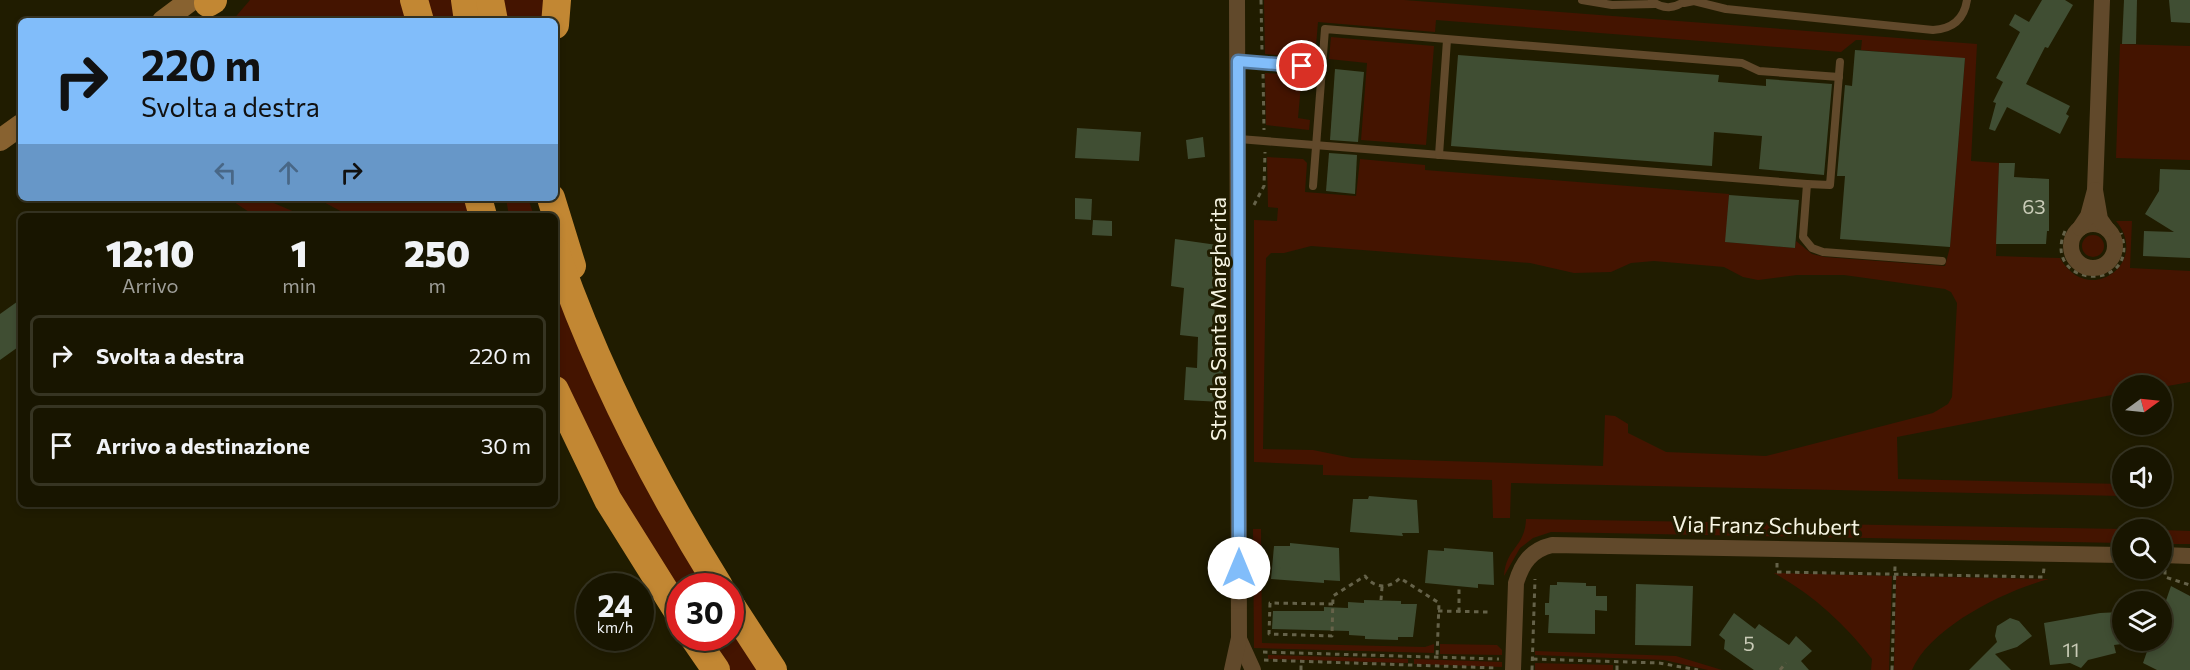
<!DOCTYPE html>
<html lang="it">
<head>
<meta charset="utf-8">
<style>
  :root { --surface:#181500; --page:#211e0a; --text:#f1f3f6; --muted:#9f9f99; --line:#363422 }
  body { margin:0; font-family:Commissioner,sans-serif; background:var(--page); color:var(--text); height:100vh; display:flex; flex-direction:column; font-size:22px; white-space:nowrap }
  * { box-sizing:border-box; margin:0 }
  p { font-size:20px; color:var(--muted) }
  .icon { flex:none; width:33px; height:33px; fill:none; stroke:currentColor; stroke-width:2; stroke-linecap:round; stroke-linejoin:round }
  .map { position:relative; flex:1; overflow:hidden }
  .drawer { position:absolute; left:18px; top:213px; width:540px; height:294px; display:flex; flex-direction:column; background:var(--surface); border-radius:9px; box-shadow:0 3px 9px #0003,0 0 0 2px var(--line) }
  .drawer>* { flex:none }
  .banner { position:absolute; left:18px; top:18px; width:540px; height:183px; border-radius:9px; box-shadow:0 3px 9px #0003,0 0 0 2px var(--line); background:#81bdfa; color:#111; overflow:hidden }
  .needle { width:39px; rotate:75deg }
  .controls { position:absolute; left:2112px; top:375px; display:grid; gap:12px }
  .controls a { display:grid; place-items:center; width:60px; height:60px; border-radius:50%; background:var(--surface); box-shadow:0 3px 9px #0003,0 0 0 2px var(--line); font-size:30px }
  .speed { position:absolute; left:576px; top:573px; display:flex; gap:12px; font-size:30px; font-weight:700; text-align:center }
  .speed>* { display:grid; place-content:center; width:78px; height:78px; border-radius:50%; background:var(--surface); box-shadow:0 3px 9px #0003,0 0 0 2px var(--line); line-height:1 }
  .speed small { font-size:15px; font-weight:400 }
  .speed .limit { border:9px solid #d22; background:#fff; color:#111 }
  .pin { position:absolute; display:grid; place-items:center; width:51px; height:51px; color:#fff; margin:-26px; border:3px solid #fff; border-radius:50%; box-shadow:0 2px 6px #0007 }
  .me { position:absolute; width:66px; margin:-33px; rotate:0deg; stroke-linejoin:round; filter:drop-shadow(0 0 4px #0008) }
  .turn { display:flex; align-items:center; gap:21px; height:126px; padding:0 24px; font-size:27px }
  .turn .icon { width:78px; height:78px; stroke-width:2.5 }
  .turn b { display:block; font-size:42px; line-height:51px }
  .lanes { display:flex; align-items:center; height:57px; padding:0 24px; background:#0003; justify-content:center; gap:30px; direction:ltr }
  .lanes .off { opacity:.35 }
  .eta { display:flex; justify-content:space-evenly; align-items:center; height:102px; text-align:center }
  .eta b { font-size:36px; font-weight:800; line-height:42px }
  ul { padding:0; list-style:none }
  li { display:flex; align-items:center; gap:18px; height:81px; margin:0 12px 9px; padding:0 12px; border:3px solid var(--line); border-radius:9px }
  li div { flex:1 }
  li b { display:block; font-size:22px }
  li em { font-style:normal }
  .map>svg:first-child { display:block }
</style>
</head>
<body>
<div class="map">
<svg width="2190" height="670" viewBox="0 0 2190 670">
  <rect width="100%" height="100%" fill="#201c00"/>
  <!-- green -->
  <g fill="#441400" fill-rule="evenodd">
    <path d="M250,0H401L411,21H232Z"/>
    <path d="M422,0H453L456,21H429Z"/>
    <path d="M502,0H550L548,21H506Z"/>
    <path d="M1264,0H1404L1977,44L1971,161L1999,163L1996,256L2060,258C2088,308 2151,263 2116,221H2132L2130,268L2190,271V382L2162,387L2122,386V393L1897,437L1898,479L2122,484V496L1511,483L1510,518H1493L1492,480L1323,475V465L1254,462V220L1277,221L1278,208L1268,207L1267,157L1303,159L1307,163L1305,192L1356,196L1360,159L1425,165V170L1729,194L1726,242L1795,248L1796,241L1812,254L1825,257L1945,266L1950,247L1965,59L1861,50L1862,40H1856L1841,52L1436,20L1435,32L1318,22L1315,58L1265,54ZM1311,246L1530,263L1574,273L1611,272L1631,263L1654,261L1724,267L1743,277L1758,280L1797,275H1844L1945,289L1951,292L1957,303L1952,397L1948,404L1933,413L1766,456L1666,452L1628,433V424L1615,416L1605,415L1603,466L1352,458L1313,450L1263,449L1266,258L1271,253H1284Z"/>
    <path d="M1331,37L1434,46L1426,145L1361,140L1367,63L1329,59Z"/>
    <path d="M2120,44L2190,46V160L2116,158Z"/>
    <path d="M1265,73L1314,76L1313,85L1301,84L1298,118L1310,120L1309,130L1266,125Z"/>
    <path d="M228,198H262L304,216H255Z"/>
    <path d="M316,198H470L476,216H350Z"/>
    <path d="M506,198H528L534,216H509Z"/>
    <circle cx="2093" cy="246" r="11"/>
    <path d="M555,278L709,586H680L679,598L654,558L563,385L555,364Z"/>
    <path d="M1526,519H1527L2124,529L2122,543L1551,532L1533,538L1520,548L1504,576C1506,547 1525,548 1526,519Z"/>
    <path d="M1253,529H1261L1262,643L1425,647L1434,644V653L1254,648Z"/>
    <path d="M2162,530L2190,531V544H2162Z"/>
    <path d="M1774,573L1892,576L1889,670H1871L1872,659C1844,623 1813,595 1774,573Z"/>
    <path d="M1896,576L2049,579C2006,590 1930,627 1912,670H1894Z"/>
    <path d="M731,621L763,670H728L706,638H730Z"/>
    <path d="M1440,644L1497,645L1502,650V655L1440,654Z"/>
    <path d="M1535,651L1676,656L1722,670H1708L1664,660L1535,655Z"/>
    <path d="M1268,655L1408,659V663L1268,659Z"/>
    <path d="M1414,659L1502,662V667L1414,664Z"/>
    <path d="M1535,663L1613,665V670H1535Z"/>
  </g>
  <!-- building -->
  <g fill="#404e33">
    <path d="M2042,0H2065L2073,5L2048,48L2045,47L2026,84L2070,106L2066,114L2069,116L2060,134L2007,107L1995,131L1989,129L1996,103L1993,102L2003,82L1996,78L2020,32L2009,25L2015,14L2029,22Z"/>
    <path d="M2124,0H2137L2136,44H2122Z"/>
    <path d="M2169,0H2190V23L2171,22Z"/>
    <path d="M1855,50L1965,58L1950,247L1840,239L1845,176H1837L1845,85L1852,86Z"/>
    <path d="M1458,55L1719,75L1718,82L1766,86V79L1832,84L1824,175L1759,169L1762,136L1714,132L1712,166L1451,146Z"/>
    <path d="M1335,69L1364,72L1358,142L1330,140Z"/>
    <path d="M1077,128L1141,132L1139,161L1075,158Z"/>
    <path d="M1203,137L1205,157L1188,159L1186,140Z"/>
    <path d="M1329,153L1357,155L1355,194L1326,191Z"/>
    <path d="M1999,163H2015L2014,177L2049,179V231H2047L2046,244H1996Z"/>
    <path d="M2160,169L2190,170V258L2143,256L2144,231L2174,232L2145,214L2159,191Z"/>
    <path d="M1729,195L1799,200L1795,248L1725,242Z"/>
    <path d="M1075,198L1092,199L1091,220L1075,219Z"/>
    <path d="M1093,220L1112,221V236L1092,235Z"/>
    <path d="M1175,239L1217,245L1213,351H1224L1222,402L1184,400L1186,367L1197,368L1198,337L1180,335L1184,288L1171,286Z"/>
    <path d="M21,299V345L0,360V314Z"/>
    <path d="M1369,496L1417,500L1419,533H1402L1403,536L1350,532L1353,499H1368Z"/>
    <path d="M1290,543L1339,548L1340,581L1324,580V583L1271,579L1274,546H1290Z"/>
    <path d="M1444,548L1493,552L1494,585L1478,584V588L1425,583L1428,550L1444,551Z"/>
    <path d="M1557,582L1586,583V586H1596V596H1607V611L1595,610V634L1548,633L1549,615H1545V603H1549L1550,585H1557Z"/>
    <path d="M1636,584L1693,586L1691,646L1635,645Z"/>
    <path d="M2171,586L2190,596V670H2157L2143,663L2151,640H2162V612Z"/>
    <path d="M1364,600L1401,601V604H1417L1413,637H1398V640L1365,639V636L1349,635V631L1272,629L1273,611H1324V607L1348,608V602L1364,603Z"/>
    <path d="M2121,612L2122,644L2114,645L2116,653L2088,660L2081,668L2070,663L2050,665L2044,623L2100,613Z"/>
    <path d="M1734,613L1755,629L1759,624L1789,645L1796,636L1812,651L1801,661L1809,670H1754L1724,649L1725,640L1719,635Z"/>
    <path d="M2010,618L2019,621L2032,636L2017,647L1995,654L2011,670H1969L1997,642L1995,636L1997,626Z"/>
  </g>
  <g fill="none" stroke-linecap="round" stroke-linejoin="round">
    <!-- path -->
    <g stroke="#656249" stroke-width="3" stroke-dasharray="4.5 4.5" stroke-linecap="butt">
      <path d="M1261,0L1262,52"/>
      <path d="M1263,74L1264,130"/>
      <path d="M1254,205L1264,186L1265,152"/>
      <path d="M2065,231C2040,288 2142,294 2121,233"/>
      <path d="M1777,563V572L2043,577L2044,568"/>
      <path d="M2128,570H2158"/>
      <path d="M2165,570V577L2190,585"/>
      <path d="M1381,600L1382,587"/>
      <path d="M1333,604L1270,603L1269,634L1332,636L1333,596L1365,576C1375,589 1389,589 1400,578L1439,603L1437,657"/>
      <path d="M1438,611L1489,612"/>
      <path d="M1459,612V587"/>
      <path d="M1263,652L1499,659"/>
      <path d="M1533,659L1659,663L1698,670"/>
      <path d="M1264,660L1497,668"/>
      <path d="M1301,670V661"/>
      <path d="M1532,670L1535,579"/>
      <path d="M1617,670V662"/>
      <path d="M1780,670L1786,663"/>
      <path d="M1892,670L1895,566"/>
    </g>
    <!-- lane -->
    <g stroke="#61492b" stroke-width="8">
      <path d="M1582,0L1612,5L1655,4"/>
      <path d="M1652,1C1663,10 1675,9 1686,0"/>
      <path d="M1684,3L1694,1L1726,9L1933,30C1952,29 1964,20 1967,0"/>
      <path d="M1238,61L1322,68"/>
      <path d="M1840,62L1830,185L1807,184L1803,237L1812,248L1823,252L1942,261"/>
      <path d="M1239,139L1807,184"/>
      <path d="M1439,155L1447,40"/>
      <path d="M1313,186L1325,29L1742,63L1759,71L1839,77"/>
    </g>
    <!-- street -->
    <g stroke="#61492b" stroke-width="16">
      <path d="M2095,190L2102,0"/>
      <circle cx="2093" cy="246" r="22"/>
      <path d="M2080,228L2088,216L2095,190L2100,219L2107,229"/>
      <path d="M2162,555L2190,556"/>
      <path d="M1239,639L1253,670"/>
      <path d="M1232,670L1239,638L1237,0"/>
      <path d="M1513,670L1516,583C1522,563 1531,550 1552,545L2122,555"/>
    </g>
    <!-- secondary -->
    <g stroke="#886230" stroke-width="22">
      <path d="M163,21L191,0"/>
      <path d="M0,140L21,125"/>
    </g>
    <!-- highway -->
    <g stroke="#c28733" stroke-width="28">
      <path d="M414,0L420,21"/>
      <path d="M465,0L468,21"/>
      <path d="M490,0L494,21"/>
      <path d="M208,3L213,0"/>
      <path d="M555,25L557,0"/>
      <path d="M478,198L483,216"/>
      <path d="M551,198L572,266"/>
      <path d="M555,250C596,368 653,480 719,586"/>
      <path d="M555,390L608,500L680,615"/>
      <path d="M730,604L773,670"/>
      <path d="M694,638L716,670"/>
    </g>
  </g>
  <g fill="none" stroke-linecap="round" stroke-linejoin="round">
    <defs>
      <path id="route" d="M1239,568L1238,61L1302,66"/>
    </defs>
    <!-- route casing -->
    <use href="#route" stroke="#547ba2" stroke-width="15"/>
    <!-- route -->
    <use href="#route" stroke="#81bdfa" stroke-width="10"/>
  </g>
  <g text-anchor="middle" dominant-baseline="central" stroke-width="6" stroke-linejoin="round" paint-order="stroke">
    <!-- number labels -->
    <g font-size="20" fill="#c9cbb7">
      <text x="2034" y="206">63</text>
      <text x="1749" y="643">5</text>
      <text x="2071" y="649">11</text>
    </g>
    <!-- street labels -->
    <g font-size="22" fill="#f7f5e3" stroke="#201c00">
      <text transform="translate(1217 319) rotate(-90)">Strada Santa Margherita</text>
      <text transform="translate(1766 525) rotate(1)">Via Franz Schubert</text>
    </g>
  </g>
</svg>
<div class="controls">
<a><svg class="needle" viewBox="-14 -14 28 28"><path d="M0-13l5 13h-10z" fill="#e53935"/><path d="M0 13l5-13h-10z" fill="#9f9f99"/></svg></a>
<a><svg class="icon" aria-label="sound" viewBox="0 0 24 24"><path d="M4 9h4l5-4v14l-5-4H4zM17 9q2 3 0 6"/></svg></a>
<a><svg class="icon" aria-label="search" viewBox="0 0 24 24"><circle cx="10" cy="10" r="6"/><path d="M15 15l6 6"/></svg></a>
<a><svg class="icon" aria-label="layers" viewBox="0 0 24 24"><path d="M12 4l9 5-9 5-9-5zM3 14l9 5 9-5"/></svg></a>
</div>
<div class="speed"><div>24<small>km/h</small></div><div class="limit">30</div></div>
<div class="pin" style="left:1302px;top:66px;background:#d93025"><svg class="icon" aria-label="arrive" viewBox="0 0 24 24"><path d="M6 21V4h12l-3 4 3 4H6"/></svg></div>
<svg class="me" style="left:1239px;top:568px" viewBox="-20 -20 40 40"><circle r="19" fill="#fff"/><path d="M0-13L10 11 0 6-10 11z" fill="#81bdfa"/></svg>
<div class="banner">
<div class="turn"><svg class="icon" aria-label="right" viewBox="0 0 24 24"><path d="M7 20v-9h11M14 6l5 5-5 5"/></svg><div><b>220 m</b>Svolta a destra</div></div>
<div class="lanes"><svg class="icon off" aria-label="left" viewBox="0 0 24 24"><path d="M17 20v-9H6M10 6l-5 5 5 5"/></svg><svg class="icon off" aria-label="ahead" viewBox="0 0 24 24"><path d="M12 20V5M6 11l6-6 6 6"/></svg><svg class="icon" aria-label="right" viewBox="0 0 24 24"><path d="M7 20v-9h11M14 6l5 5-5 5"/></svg></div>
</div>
<section class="drawer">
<div class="eta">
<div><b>12:10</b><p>Arrivo</p></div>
<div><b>1</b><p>min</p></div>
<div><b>250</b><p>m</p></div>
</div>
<ul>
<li><svg class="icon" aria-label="right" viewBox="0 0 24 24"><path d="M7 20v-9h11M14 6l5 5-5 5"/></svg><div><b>Svolta a destra</b></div><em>220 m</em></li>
<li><svg class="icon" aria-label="arrive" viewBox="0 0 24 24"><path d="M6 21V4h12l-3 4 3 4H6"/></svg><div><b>Arrivo a destinazione</b></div><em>30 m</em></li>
</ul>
</section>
</div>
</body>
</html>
